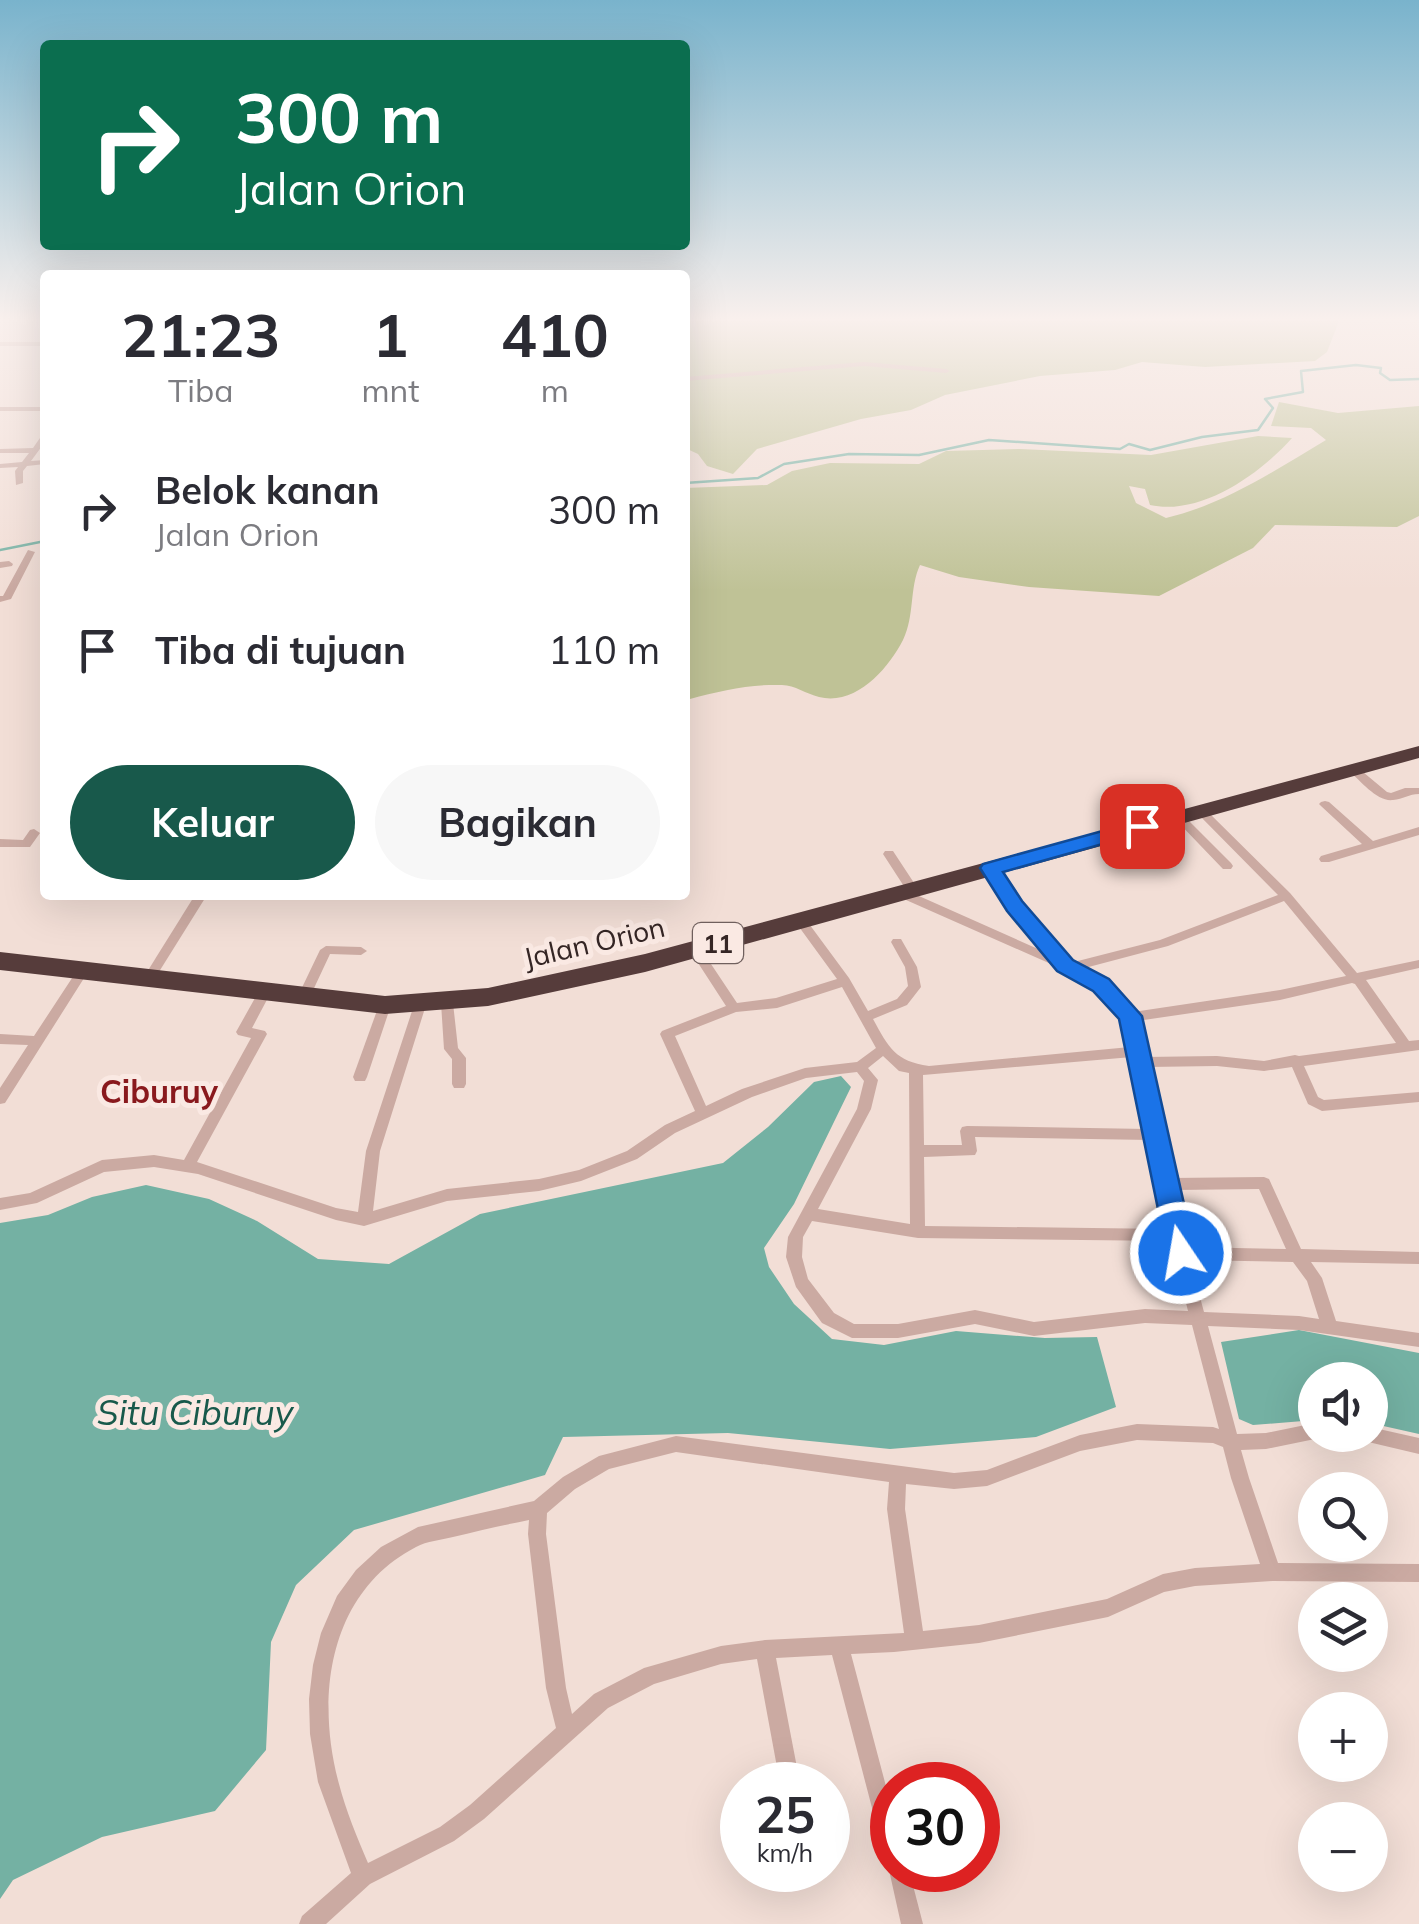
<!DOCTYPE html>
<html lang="id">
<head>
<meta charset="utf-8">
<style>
  :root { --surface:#fff; --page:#f7f7f7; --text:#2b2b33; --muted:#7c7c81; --accent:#18594b }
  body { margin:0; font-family:Mulish,sans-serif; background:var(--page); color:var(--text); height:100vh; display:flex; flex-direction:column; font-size:38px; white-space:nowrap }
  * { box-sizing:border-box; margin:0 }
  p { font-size:32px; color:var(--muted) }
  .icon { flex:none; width:55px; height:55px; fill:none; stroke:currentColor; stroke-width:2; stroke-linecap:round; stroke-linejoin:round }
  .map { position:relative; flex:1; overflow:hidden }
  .details { position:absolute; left:40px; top:270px; width:650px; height:630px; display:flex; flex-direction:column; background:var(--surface); border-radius:10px; box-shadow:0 10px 40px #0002 }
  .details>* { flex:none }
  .top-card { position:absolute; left:40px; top:40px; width:650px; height:210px; border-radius:10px; box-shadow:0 10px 40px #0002; background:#0b6e4f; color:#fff; overflow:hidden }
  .controls { position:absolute; left:1298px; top:1362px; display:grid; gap:20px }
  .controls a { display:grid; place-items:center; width:90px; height:90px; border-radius:50%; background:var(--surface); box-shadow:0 10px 40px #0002; font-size:50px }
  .speed { position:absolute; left:720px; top:1762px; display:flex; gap:20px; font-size:50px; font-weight:700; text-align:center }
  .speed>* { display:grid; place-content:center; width:130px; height:130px; border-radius:50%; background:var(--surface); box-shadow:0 10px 40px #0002; line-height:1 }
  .speed small { font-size:25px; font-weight:400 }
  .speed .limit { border:15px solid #d22; background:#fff; color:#111 }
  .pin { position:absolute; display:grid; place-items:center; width:85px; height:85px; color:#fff; margin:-42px; border-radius:20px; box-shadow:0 5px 15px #0006 }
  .me { position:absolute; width:110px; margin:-55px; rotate:348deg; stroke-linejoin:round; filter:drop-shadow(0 0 8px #0008) }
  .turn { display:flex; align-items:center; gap:35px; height:210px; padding:0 30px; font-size:45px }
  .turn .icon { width:130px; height:130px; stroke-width:2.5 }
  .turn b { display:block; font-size:70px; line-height:85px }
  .eta { display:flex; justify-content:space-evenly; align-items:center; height:170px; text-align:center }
  .eta b { font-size:60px; font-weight:700; line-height:70px }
  .primary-button { display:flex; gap:20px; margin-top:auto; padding:20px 30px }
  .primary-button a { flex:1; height:115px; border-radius:60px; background:var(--accent); color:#fff; font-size:40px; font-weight:700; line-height:115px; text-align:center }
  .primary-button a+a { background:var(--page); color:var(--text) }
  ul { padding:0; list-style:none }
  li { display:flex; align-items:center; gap:30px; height:140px; padding:0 30px }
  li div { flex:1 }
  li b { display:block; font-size:38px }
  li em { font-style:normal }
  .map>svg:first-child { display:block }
</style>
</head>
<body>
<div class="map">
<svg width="1419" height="1924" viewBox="0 0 1419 1924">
  <rect width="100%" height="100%" fill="#f2ded6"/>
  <!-- green -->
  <g fill="#bfc296">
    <path d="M685,321H1339L1327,352L1315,361L1205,367L1142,362L1115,370L1040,376L945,395L911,410L861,419L757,449L733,474L707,466L698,454L685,448Z"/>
    <path d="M1279,402L1338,413L1419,406V516L1397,527L1275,525L1253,548L1159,596L1029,587L959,577L920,565C909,589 915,615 903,640C888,669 856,706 819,697C806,694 795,685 782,685C750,684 720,691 690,699L685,640V488L767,485L792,471L830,463L919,464L946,451L1020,449L1151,455L1258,436L1292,438C1259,475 1200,516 1150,505L1145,489L1129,486L1136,503L1166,518C1225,504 1274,471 1326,440L1311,428L1271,426Z"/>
  </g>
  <!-- water -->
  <g fill="#74b1a3">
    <path d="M841,1076L851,1087L794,1204L764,1248L769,1267L794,1304L832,1339L884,1345L956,1331L1045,1338L1097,1337L1116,1407L1036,1437L890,1449L728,1433L563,1437L545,1475L354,1530L296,1585L271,1642L266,1750L215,1811L102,1837L13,1880L0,1899V1223L48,1215L92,1197L146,1185L209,1199L257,1221L318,1259L389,1264L480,1214L723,1163L768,1127L814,1082Z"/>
    <path d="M1299,1330L1419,1353V1434L1370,1423V1380H1315V1420L1253,1425L1239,1419L1221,1342Z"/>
  </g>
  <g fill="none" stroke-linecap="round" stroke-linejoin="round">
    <!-- stream -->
    <g stroke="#74b1a3" stroke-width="2.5">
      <path d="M685,483L758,478L784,464L849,454L919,455L989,440L1120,449L1129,444L1150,450L1202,437L1258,430L1273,408L1265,399L1303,392L1301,371L1356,365L1381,368L1380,373L1390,380L1419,379"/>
      <path d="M0,550L45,541"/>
    </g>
    <!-- street -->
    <g fill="#cbaaa2" fill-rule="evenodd">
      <rect x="0" y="342" width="45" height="4"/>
      <path d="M864,362L946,369L950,371L946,373L864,366L685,381V377Z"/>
      <rect x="0" y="407" width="45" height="4"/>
      <path d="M42,435H45V442L31,461L45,460V464L27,466L23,471V483L16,485L15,471L18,467L0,468V464L22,462L29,453H0V449L33,448Z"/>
      <path d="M28,550L35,552L11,599L0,602V596H3Z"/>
      <path d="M9,561L13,564L12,566L0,568V562Z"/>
      <path d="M1353,766L1357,767L1387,792L1391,793L1405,788H1419V794C1409,794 1403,799 1393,800C1377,802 1361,781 1349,771L1348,769L1349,767Z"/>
      <path d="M1325,801L1329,802L1373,841L1419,827V835L1329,862H1321L1319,859L1321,856L1362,844L1321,806L1319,804L1321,802Z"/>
      <path d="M1201,808L1205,809L1290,893L1357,973L1419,960V968L1366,980L1409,1041L1419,1040V1050L1304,1066L1318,1097L1324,1100L1419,1092V1102L1322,1111L1308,1104L1292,1067L1264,1071L1217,1066L1148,1067L1162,1131L1165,1135L1163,1138L1172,1178L1264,1177L1269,1179L1301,1249L1419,1252V1264L1311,1262L1322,1278L1336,1321L1419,1333V1347L1299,1330L1208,1326L1237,1434L1266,1433L1315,1423V1435H1322L1315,1439L1266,1449L1241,1450L1249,1478L1278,1563L1419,1564V1582L1272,1581L1195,1586L1164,1592L1108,1617L979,1643L894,1652L851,1654L892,1809V1856L885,1853L882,1846L832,1655L776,1658L799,1778L796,1785H782L779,1778L757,1659L721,1664L654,1684L608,1708L484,1819L454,1841L370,1884L326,1924H299L302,1916L351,1873L318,1782L310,1734L309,1699L313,1665L321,1633L337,1596L356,1570L381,1547L418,1527L534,1501L563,1477L599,1456L676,1436L954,1473L987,1470L1080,1435L1137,1424L1213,1427L1219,1429L1192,1325L1145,1323L1034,1336L975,1324L898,1338H852L822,1323L796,1287L786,1257L788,1237L857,1109L864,1081L857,1072L806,1078L752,1097L675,1133L637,1159L581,1181L539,1191L447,1201L364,1226L336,1220L198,1174L154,1167L104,1172L37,1203L0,1210V1198L30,1193L102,1160L154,1155L184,1160L251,1038L238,1035L236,1032L259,991L264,989L270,994L252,1028L265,1031L267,1034L197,1162L336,1208L358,1212L366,1151L414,1005L420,1000L426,1005L380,1151L373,1211L447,1189L539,1179L579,1170L627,1151L665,1125L695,1111L660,1034L662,1031L726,1006L689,949L691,946H699L737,1003L776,998L837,979L794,920L800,916L804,917L849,978L868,1011L897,999L908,986L905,967L891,942L893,939H901L917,967L921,987L907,1005L873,1019C889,1048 895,1061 929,1066L1130,1047L1124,1019L1097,988L1060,968L897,896L895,893L897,890L907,891L883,854L885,851H893L918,889L916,892H910L1047,953L1010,909L985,869L991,865L995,866L1018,903L1070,963L1160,940L1278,895L1197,813L1195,811ZM1284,901L1346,976L1280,990L1133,1012L1105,982L1081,969L1168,946ZM1352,983L1355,984L1396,1043L1299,1056L1295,1055L1264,1061L1217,1056L1145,1057L1147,1051L1143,1047L1137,1021L1280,1000ZM842,987L876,1048L857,1062L805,1068L742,1089L706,1106L675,1036L736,1012L777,1008ZM883,1056L899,1071L909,1073L910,1224L818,1209L871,1109L878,1080L868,1068ZM1132,1057L1147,1129L967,1126L962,1127L960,1131L962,1145H924L923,1075ZM975,1137L1150,1140L1168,1229L925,1226L924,1157L975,1155L977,1151ZM1259,1189L1286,1249L1187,1247L1175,1190ZM812,1221L918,1238L1171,1241L1188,1311L1145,1309L1034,1322L975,1310L898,1324H854L834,1313L808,1279L802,1257L803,1237ZM1190,1260L1293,1262L1307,1281L1319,1319L1299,1316L1204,1312ZM1137,1440L1213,1443L1223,1447L1231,1478L1260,1564L1195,1568L1163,1574L1107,1599L979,1625L923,1631L905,1509L906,1484L954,1489L987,1486L1080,1451ZM676,1452L889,1482L887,1509L904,1633L765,1640L721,1646L644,1668L594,1694L572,1714L566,1688L546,1534L547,1513L575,1489L609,1469ZM529,1520L528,1534L546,1688L556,1728L470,1805L440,1827L368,1863C357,1837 346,1811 339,1784C315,1696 329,1592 416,1547C427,1541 441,1540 453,1537C478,1531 504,1525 529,1520Z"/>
      <path d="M1179,814L1183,815L1231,863L1233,866L1231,869H1223L1175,819L1173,817Z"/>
      <path d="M34,829L40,833L30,847H0V839L23,840L30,830Z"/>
      <path d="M195,895H207L152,983H144L142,980Z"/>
      <path d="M326,946L361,947L367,951L361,955L330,954L308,1001H298L297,998L320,950Z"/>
      <path d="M82,968L88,972L86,975L5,1103L0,1104V1088L28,1045L0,1044V1034L34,1036L78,969Z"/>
      <path d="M447,998L453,1003L458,1048L466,1058V1084L464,1088H454L452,1084V1059L444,1049L441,1003Z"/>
      <path d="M385,1000L391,1005L367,1077L365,1081H355L353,1077L379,1005Z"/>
      <path d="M1370,1427L1419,1438V1454L1364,1441L1362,1435H1370Z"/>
      <path d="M892,1862V1870H909L923,1924H901L889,1870Z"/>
    </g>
    <!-- highway -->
    <path fill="#563c3b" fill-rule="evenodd" d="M1419,746V758L645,972L488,1006L385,1014L0,970V952L385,996L488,988L645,954Z"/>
  </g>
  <!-- sky -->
  <linearGradient id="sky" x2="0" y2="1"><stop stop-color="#79b3cc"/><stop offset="0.54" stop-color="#f9f0ed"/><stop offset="1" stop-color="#f9f0ed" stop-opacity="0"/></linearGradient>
  <rect width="1419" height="591" fill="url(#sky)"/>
  <!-- route -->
  <path fill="#1a73e8" stroke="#114b97" stroke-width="2.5" d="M1142,820L1152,826L1149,831L1003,872L1022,901L1073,960L1109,979L1142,1016L1195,1253L1191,1261L1181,1265L1171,1261L1167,1253L1119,1019L1093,991L1057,971L1007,911L980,868L983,864Z"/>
  <g text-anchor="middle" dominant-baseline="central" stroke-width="10" stroke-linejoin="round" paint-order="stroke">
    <!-- shield labels -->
    <rect fill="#fae9e3" stroke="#70605e" stroke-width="2.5" x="693" y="923" width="50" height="40" rx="8"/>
    <g font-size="25" font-weight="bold" fill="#352625">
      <text x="718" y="943">11</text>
    </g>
    <!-- street labels -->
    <g font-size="28" fill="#352625" stroke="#fae9e3">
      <text transform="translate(594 942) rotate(-13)">Jalan Orion</text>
    </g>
    <!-- quarter labels -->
    <g font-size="32" font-weight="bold" fill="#89191d" stroke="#fae9e3">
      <text x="159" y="1091">Ciburuy</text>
    </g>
    <!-- near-water labels -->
    <g font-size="35" font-style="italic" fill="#18594b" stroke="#fae9e3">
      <text x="195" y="1412">Situ Ciburuy</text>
    </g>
  </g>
</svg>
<div class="controls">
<a><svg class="icon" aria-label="sound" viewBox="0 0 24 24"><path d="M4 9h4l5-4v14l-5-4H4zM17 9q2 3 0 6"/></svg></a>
<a><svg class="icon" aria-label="search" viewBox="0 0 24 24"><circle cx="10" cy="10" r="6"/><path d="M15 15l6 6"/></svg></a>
<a><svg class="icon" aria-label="layers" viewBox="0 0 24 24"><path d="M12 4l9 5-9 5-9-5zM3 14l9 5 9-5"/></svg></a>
<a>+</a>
<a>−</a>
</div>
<div class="speed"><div>25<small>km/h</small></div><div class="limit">30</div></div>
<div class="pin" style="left:1142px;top:826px;background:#d93025"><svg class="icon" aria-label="arrive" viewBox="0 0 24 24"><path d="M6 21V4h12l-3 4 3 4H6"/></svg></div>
<svg class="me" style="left:1181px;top:1253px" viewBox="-20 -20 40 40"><circle r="17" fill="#1a73e8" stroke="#fff" stroke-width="3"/><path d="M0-11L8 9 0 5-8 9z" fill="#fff"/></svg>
<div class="top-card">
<div class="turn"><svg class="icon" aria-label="right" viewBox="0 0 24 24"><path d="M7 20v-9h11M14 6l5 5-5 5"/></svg><div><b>300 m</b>Jalan Orion</div></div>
</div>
<section class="details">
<div class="eta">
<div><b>21:23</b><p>Tiba</p></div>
<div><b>1</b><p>mnt</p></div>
<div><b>410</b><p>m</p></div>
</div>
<ul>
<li><svg class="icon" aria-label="right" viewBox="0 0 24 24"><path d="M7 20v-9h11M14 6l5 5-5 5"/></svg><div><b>Belok kanan</b><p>Jalan Orion</p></div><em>300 m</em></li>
<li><svg class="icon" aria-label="arrive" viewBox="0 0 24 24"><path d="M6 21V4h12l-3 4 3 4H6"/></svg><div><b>Tiba di tujuan</b></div><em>110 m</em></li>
</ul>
<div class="primary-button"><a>Keluar</a><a>Bagikan</a></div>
</section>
</div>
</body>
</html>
